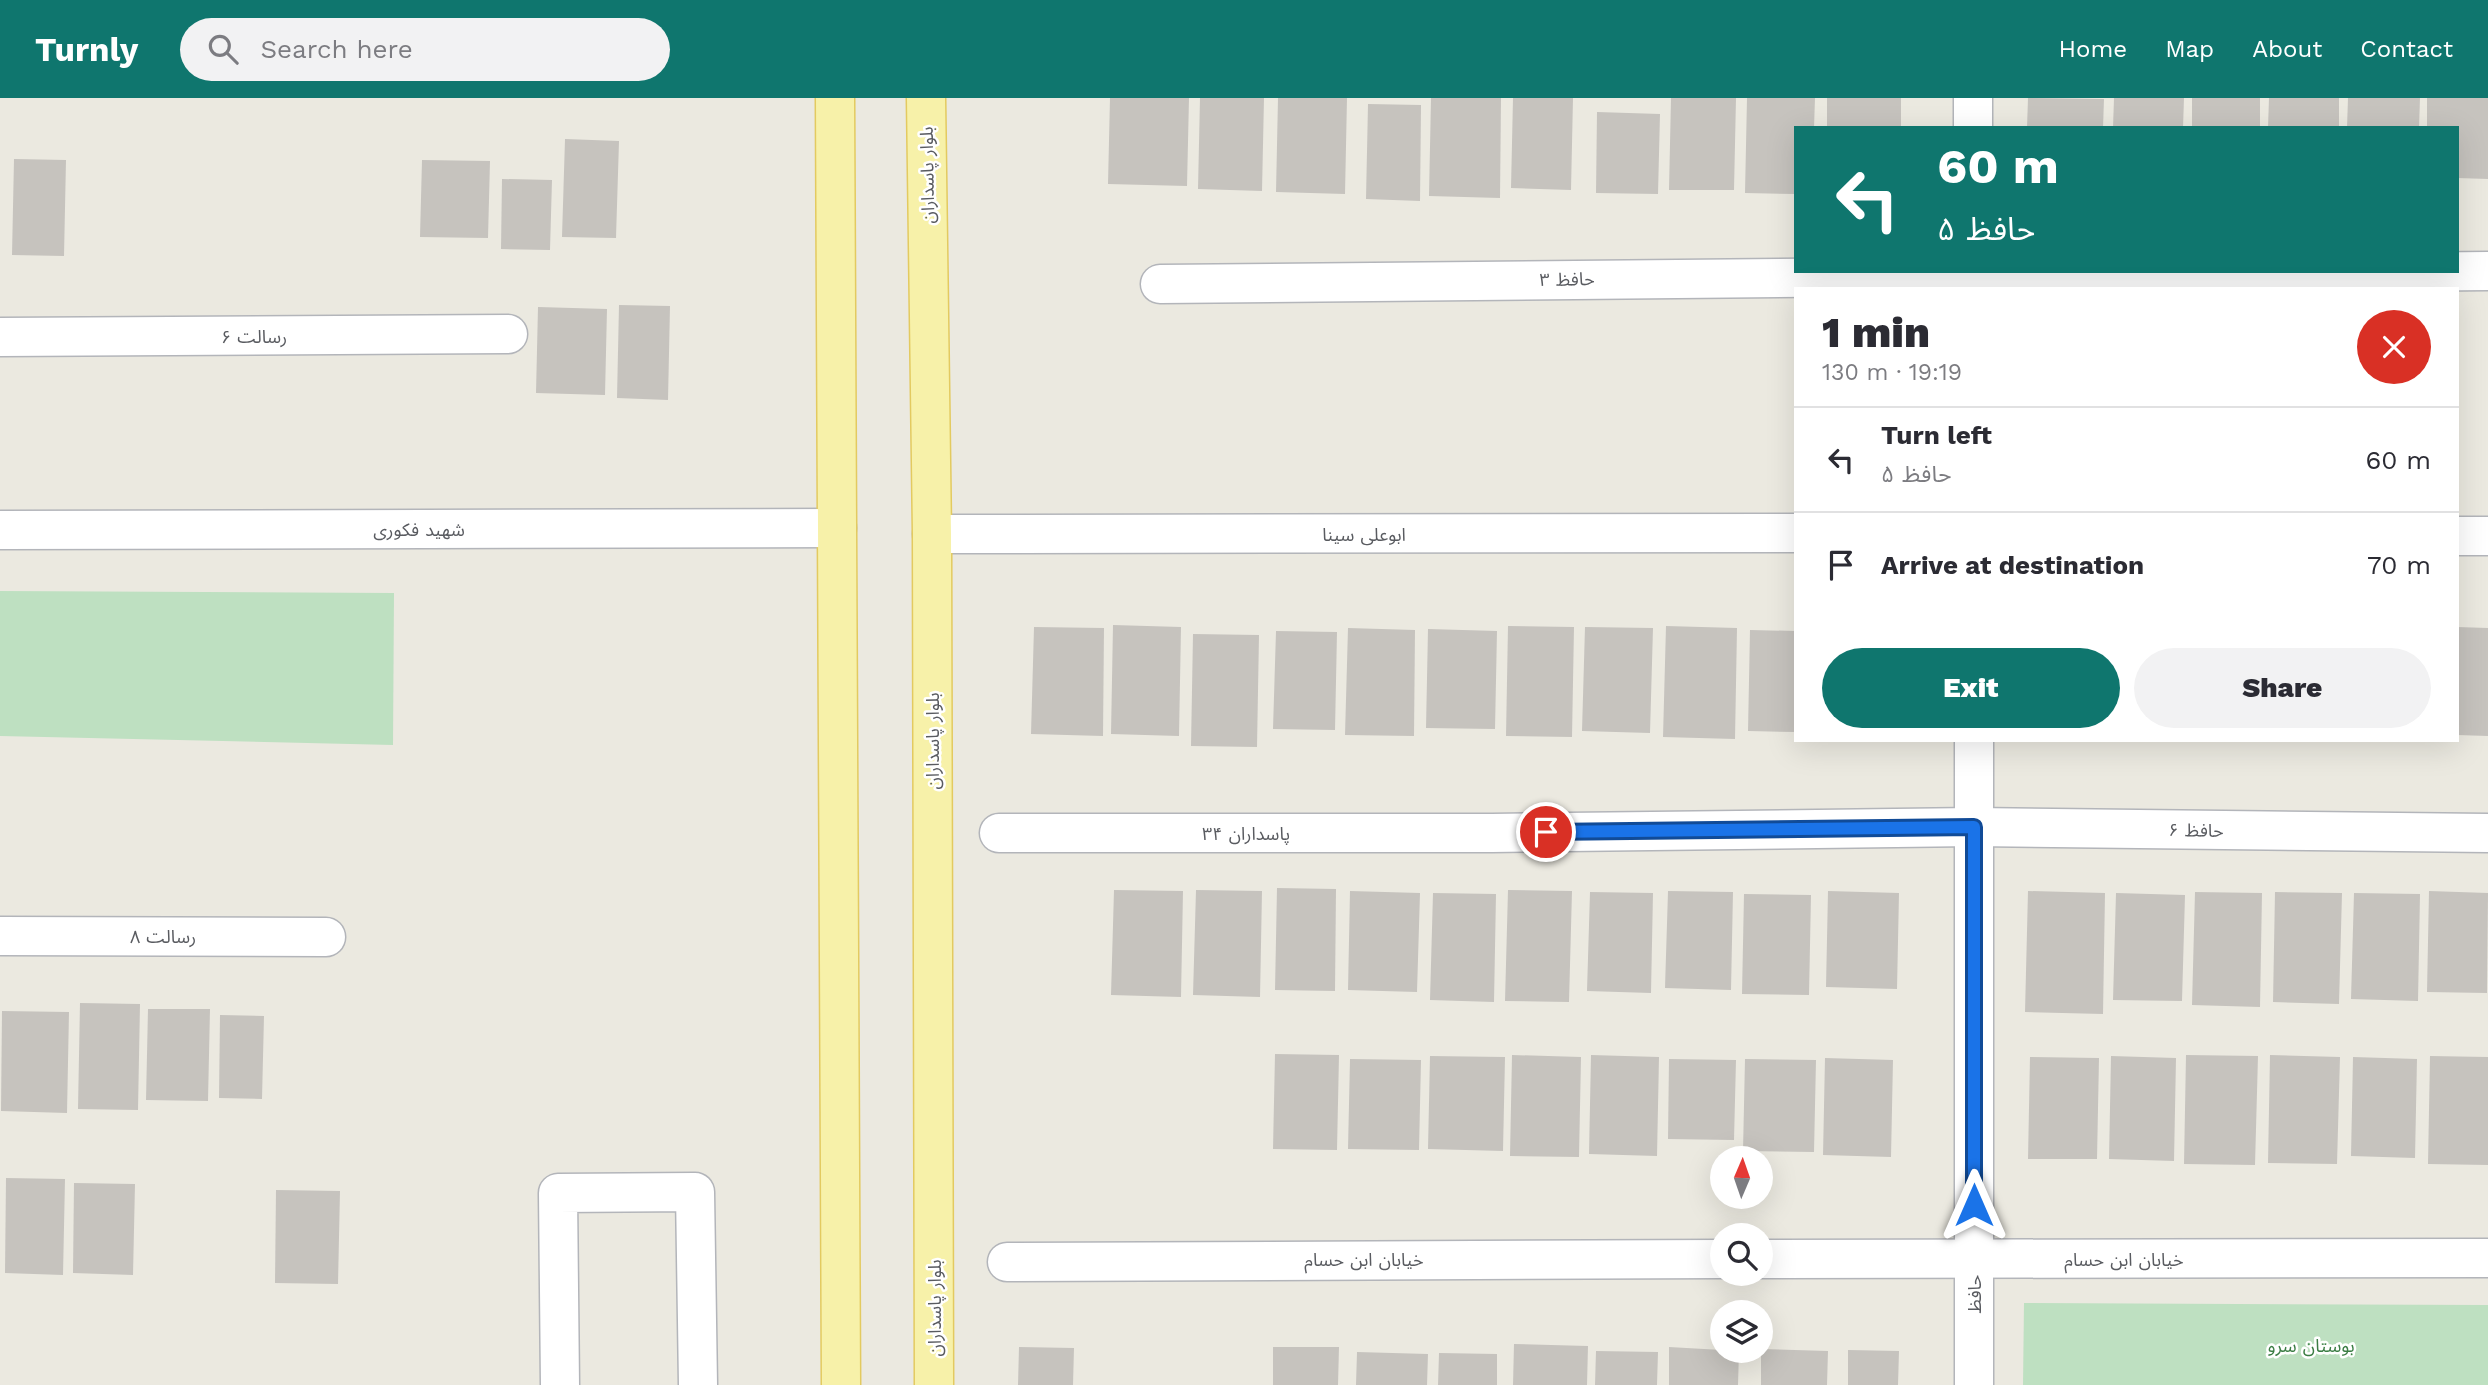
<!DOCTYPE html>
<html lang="en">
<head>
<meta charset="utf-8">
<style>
  :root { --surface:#fff; --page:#f2f2f3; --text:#2b2b33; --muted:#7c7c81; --line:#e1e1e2; --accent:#0f766e }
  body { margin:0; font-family:"Work Sans","Noto Sans Arabic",sans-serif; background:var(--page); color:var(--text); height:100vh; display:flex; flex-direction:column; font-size:26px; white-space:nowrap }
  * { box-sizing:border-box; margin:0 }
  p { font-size:23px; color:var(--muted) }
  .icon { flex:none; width:38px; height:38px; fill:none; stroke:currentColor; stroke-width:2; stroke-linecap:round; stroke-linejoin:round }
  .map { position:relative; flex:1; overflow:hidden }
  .panel { position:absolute; left:1794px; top:189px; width:665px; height:455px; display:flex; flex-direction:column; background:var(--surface); border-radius:0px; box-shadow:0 7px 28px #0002 }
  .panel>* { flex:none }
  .hud { position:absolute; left:1794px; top:28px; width:665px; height:147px; border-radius:0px; box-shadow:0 7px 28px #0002; background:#0f766e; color:#fff; overflow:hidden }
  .needle { width:46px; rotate:2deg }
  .tools { position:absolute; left:1710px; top:1048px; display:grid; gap:14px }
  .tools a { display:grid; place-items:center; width:63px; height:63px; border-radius:50%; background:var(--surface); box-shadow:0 7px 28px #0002; font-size:35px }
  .pin { position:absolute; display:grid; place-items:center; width:60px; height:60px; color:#fff; margin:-30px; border:4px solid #fff; border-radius:50%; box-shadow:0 2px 7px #0007 }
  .me { position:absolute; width:77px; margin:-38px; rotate:0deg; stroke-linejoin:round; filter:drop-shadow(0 0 5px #0008) }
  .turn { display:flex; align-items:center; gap:24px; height:147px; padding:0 28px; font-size:32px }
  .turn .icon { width:91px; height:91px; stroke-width:2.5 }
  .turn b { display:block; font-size:49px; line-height:60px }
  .round { display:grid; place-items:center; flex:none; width:74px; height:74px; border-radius:37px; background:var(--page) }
  .summary { display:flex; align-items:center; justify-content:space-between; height:119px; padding:0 28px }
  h1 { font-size:42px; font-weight:800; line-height:52px }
  .button { display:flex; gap:14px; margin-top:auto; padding:14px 28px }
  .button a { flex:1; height:80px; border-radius:42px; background:var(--accent); color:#fff; font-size:28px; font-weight:800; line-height:80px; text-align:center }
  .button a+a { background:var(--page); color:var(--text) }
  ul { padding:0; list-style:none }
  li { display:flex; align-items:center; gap:21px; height:105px; padding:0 28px; border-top:2px solid var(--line) }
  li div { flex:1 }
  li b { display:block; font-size:26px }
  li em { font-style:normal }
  header { display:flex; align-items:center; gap:42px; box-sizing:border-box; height:98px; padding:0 35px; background:var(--accent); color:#fff }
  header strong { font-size:33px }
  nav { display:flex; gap:38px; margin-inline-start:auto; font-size:24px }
  .search { width:490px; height:63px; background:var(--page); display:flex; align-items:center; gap:18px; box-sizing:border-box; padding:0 24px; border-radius:38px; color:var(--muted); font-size:26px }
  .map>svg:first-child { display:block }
</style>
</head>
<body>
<header>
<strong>Turnly</strong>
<div class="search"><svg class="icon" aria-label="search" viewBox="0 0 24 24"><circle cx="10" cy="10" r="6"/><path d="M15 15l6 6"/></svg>Search here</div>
<nav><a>Home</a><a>Map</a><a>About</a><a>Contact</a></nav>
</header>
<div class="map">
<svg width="2488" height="1287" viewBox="0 0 2488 1287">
  <rect width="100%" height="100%" fill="#ebe9e0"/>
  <!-- green -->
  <g fill="#bee0c1">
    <path d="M0,493L394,495L393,647L0,638Z"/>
    <path d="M2024,1205L2488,1207V1287H2023Z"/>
  </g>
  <!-- building -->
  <g fill="#c6c3be">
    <path d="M1110,0H1189L1187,88L1108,86Z"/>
    <path d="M1200,0H1264L1262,93L1198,91Z"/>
    <path d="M1278,0H1347L1345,96L1276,94Z"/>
    <path d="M1431,0H1501L1500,100L1429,98Z"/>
    <path d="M1513,0H1573L1571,92L1511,90Z"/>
    <path d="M1671,0H1736L1734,92H1669Z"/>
    <path d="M1747,0H1815L1814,30H1796V96L1745,95Z"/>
    <rect x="1827" y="0" width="74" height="30"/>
    <path d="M2028,0L2104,1L2103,30H2027Z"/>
    <path d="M2114,0H2184L2183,30H2113Z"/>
    <rect x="2192" y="0" width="68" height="30"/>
    <path d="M2269,0H2339V30H2268Z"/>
    <path d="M2348,0H2420L2419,30H2347Z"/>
    <path d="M2427,0H2488V81L2457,80V30H2427Z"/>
    <path d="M1368,6L1421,7L1420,103L1366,101Z"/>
    <path d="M1597,14L1660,16L1658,96L1596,95Z"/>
    <path d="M565,41L619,43L616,140L562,139Z"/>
    <path d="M14,61L66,62L64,158L12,157Z"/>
    <path d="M422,62L490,63L488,140L420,139Z"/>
    <path d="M502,81L552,82L550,152L501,151Z"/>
    <path d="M619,207L670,208L668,302L617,300Z"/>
    <path d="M538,209L607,211L605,297L536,295Z"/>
    <path d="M1113,527L1181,529L1179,638L1111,636Z"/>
    <path d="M1508,528L1574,529L1572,639L1506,638Z"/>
    <path d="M1666,528L1737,530L1735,641L1663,639Z"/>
    <path d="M1034,529L1104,530L1103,638L1031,636Z"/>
    <path d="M1585,529L1653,530L1650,635L1582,633Z"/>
    <path d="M2457,529L2488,530V638L2457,637Z"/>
    <path d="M1348,530L1415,532L1414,638L1345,637Z"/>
    <path d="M1428,531L1497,533L1495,631L1426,630Z"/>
    <path d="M1750,532L1796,533V634L1748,633Z"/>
    <path d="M1276,533L1337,534L1335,632L1273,631Z"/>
    <path d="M1193,536L1259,537L1257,649L1191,648Z"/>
    <path d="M1277,790L1336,791L1335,893L1275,892Z"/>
    <path d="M1114,792L1183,793L1181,899L1111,897Z"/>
    <path d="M1196,792L1262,793L1260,899L1193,897Z"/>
    <path d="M1508,792L1572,793L1569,904L1505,903Z"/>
    <path d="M1350,793L1420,795L1417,894L1348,892Z"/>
    <path d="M1668,793L1733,794L1731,892L1665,890Z"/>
    <path d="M1828,793L1899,795L1897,891L1826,889Z"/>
    <path d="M2028,793L2105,795L2103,916L2025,914Z"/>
    <path d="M2429,793L2488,795L2487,895L2427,894Z"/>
    <path d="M1590,794L1653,795L1651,895L1587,893Z"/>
    <path d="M2195,794L2262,795L2260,909L2192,907Z"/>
    <path d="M2275,794L2342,795L2339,906L2273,904Z"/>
    <path d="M1433,795L1496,796L1494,904L1430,902Z"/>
    <path d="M2116,795L2185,797L2182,903L2113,902Z"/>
    <path d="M2354,795L2420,796L2418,903L2351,901Z"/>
    <path d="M1744,796L1811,797L1809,897L1742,896Z"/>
    <path d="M80,905L140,906L138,1012L78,1011Z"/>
    <path d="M148,911H210L208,1003L146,1002Z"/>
    <path d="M2,913L69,914L67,1015L1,1013Z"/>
    <path d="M220,917L264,918L262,1001L219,1000Z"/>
    <path d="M1275,956L1339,957L1337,1052L1273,1051Z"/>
    <path d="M1512,957L1581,959L1579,1059L1510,1058Z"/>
    <path d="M1591,957L1659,959L1657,1058L1589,1056Z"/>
    <path d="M2186,957L2258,958L2255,1067L2184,1066Z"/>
    <path d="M2270,957L2340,959L2337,1066L2268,1065Z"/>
    <path d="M1430,958L1505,959L1503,1053L1428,1051Z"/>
    <path d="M2111,958L2176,960L2174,1063L2109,1061Z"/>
    <path d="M2430,958L2488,959V1067L2428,1066Z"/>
    <path d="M2030,959L2099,960L2097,1061H2028Z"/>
    <path d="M2353,959L2417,961L2415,1060L2351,1058Z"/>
    <path d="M1825,960L1893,962L1891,1059L1823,1057Z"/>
    <path d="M1350,961L1421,962L1419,1052L1348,1051Z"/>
    <path d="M1669,961L1736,962L1734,1042L1668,1041Z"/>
    <path d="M1745,961L1816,962L1814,1054L1743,1053Z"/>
    <path d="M6,1080L65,1081L63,1177L5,1175Z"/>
    <path d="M74,1085L135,1086L133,1177L73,1175Z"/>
    <path d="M276,1092L340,1093L338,1186L275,1185Z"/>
    <path d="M1514,1246L1588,1248L1587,1287H1513Z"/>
    <path d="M1019,1249L1074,1250L1073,1287H1018Z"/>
    <path d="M1273,1249H1339L1338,1287H1273Z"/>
    <path d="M1669,1249L1739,1253L1738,1287H1669Z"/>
    <path d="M1761,1251L1828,1253L1827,1287H1761Z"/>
    <path d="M1848,1252L1899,1253L1898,1287H1848Z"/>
    <path d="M1596,1253L1658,1254L1657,1287H1595Z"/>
    <path d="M1357,1254L1428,1256L1427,1287H1356Z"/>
    <path d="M1439,1255L1497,1256V1287H1438Z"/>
  </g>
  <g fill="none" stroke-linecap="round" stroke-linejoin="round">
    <defs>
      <g id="minor">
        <path d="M1160,186L2488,173"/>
        <path d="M0,239L508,236"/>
        <path d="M999,735H1492L1974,729L2488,735"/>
        <path d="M0,838L326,839"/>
        <path d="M1760,1161L2488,1160"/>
        <path d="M1007,1164L1722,1161"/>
        <path d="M560,1287L558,1095L695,1094L698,1287"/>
      </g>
      <g id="tertiary">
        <path d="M1973,0V30"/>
        <path d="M1973,173V191"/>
        <path d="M0,432L837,430"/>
        <path d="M932,436L1796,435"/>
        <path d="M2457,438H2488"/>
        <path d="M1974,642V1287"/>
      </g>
      <g id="primary">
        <path d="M835,0L841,1287"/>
        <path d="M926,0L932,436L934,1287"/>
      </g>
    </defs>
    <!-- minor casing -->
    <use href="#minor" stroke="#b3b5ba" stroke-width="41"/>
    <!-- tertiary casing -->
    <use href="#tertiary" stroke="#b3b5ba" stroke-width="41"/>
    <!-- primary casing -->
    <use href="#primary" stroke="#e3ca60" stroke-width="41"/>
    <!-- minor -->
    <use href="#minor" stroke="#fff" stroke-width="38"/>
    <!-- tertiary -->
    <use href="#tertiary" stroke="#fff" stroke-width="38"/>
    <!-- primary -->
    <use href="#primary" stroke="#f7f1a9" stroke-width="38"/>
  </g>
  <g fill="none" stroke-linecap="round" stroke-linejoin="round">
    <defs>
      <path id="route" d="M1546,734L1974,729V1107"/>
    </defs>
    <!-- route casing -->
    <use href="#route" stroke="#114b97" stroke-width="18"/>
    <!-- route -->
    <use href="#route" stroke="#1a73e8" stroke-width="12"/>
  </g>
  <g text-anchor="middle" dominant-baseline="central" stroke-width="5" stroke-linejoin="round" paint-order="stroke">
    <!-- street labels -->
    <g font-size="18" fill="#595b60" stroke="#fff">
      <text transform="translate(927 77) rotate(-91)">بلوار پاسداران</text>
      <text transform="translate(1567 181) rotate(-1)">حافظ ۳</text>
      <text x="254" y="238">رسالت ۶</text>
      <text x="419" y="431">شهید فکوری</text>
      <text x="1364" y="436">ابوعلی سینا</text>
      <text transform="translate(932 643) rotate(-90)">بلوار پاسداران</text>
      <text transform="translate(2196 732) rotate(1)">حافظ ۶</text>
      <text x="1246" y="735">پاسداران ۳۴</text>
      <text x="163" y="838">رسالت ۸</text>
      <text x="1364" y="1161">خیابان ابن حسام</text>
      <text x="2124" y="1161">خیابان ابن حسام</text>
      <text transform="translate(1974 1196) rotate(-90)">حافظ</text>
      <text transform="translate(934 1210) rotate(-90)">بلوار پاسداران</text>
    </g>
    <!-- park labels -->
    <g font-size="18" fill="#3b7d44" stroke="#fff">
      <text x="2311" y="1247">بوستان سرو</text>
    </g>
  </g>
</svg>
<div class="tools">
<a><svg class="needle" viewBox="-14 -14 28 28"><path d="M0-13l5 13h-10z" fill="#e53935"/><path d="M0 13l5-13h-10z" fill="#7c7c81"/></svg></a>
<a><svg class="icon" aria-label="search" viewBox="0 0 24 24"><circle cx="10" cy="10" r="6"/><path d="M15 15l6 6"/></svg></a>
<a><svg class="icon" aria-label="layers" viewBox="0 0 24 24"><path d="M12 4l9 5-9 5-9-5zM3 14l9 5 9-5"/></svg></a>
</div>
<div class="pin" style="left:1546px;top:734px;background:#d93025"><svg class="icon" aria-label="arrive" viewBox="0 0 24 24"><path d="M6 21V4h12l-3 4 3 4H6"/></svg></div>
<svg class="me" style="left:1974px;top:1107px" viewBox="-20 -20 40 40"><path d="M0-17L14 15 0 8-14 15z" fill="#1a73e8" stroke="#fff" stroke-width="4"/></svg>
<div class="hud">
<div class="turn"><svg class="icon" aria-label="left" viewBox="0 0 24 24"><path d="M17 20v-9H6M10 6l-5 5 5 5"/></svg><div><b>60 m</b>حافظ ۵</div></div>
</div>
<section class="panel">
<div class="summary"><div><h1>1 min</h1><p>130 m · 19:19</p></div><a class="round" style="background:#d93025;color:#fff"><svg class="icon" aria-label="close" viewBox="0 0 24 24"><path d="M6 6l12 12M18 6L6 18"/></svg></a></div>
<ul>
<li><svg class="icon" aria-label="left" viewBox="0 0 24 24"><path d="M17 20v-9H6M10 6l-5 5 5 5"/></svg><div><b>Turn left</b><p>حافظ ۵</p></div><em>60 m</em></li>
<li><svg class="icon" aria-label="arrive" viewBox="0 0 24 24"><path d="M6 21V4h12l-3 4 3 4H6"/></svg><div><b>Arrive at destination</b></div><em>70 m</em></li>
</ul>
<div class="button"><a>Exit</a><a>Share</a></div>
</section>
</div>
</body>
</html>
